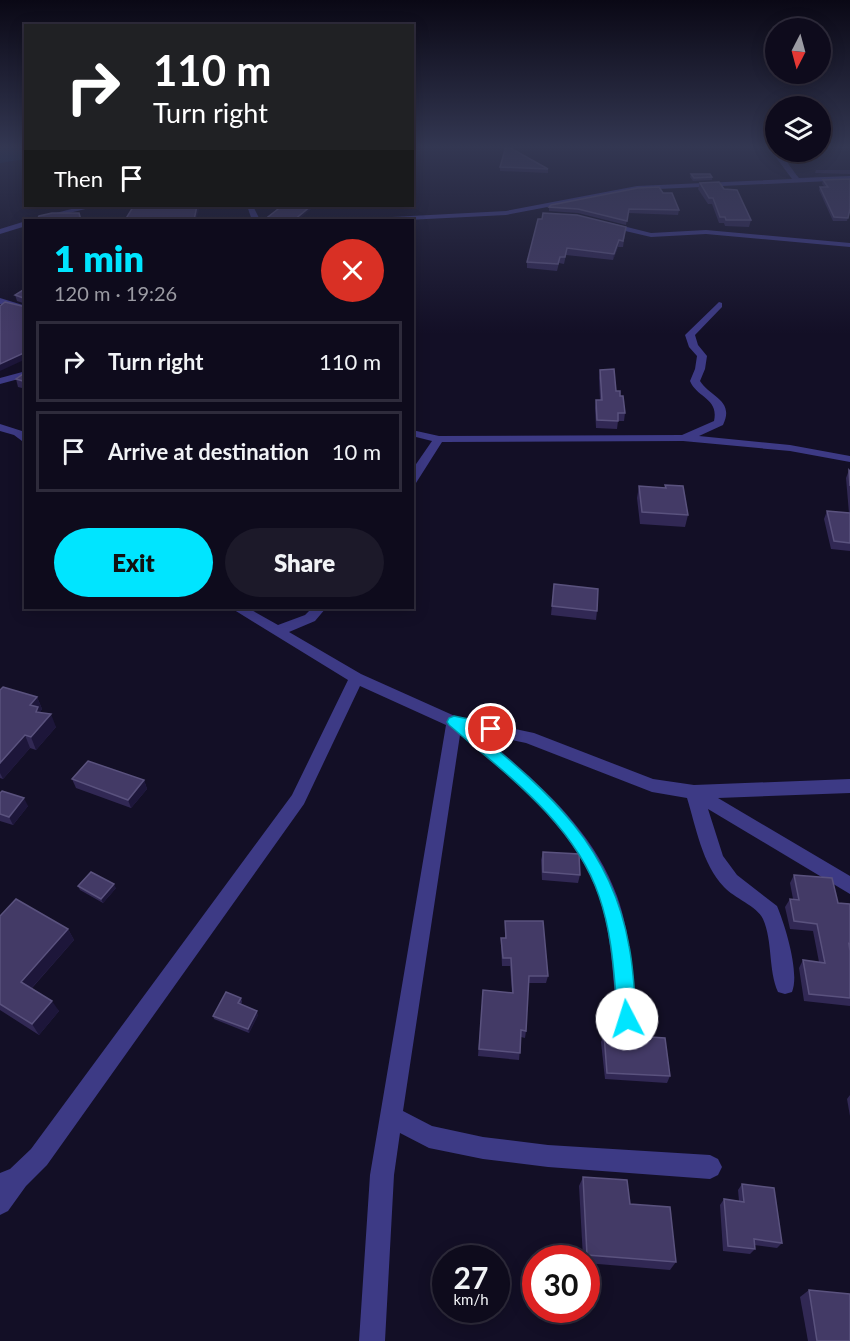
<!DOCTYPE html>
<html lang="en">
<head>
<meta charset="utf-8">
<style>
  :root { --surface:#0e0b1c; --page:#1c1929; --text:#f1f3f6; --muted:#9b9ba3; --line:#2e2b3b; --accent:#00e5ff }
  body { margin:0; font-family:Lato,sans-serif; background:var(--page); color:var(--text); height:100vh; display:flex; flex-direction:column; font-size:22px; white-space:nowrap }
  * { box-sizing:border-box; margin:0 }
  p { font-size:20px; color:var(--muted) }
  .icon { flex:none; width:33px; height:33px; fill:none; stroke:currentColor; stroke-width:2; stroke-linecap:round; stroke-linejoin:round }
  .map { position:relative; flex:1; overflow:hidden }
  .drawer { position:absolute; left:24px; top:219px; width:390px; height:390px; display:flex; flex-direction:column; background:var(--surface); border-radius:0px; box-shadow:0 3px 15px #0003,0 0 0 2px var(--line) }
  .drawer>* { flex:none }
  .top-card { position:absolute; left:24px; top:24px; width:390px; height:183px; border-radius:0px; box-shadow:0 3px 15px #0003,0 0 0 2px var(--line); background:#202124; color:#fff; overflow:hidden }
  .needle { width:39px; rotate:186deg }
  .buttons { position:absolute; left:765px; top:18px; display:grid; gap:12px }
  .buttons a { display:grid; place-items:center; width:66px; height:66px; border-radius:50%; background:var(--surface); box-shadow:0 3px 15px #0003,0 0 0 2px var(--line); font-size:30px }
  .speed { position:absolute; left:432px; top:1245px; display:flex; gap:12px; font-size:30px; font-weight:700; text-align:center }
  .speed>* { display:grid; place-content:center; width:78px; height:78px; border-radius:50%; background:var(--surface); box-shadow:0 3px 15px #0003,0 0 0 2px var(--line); line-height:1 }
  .speed small { font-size:15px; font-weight:400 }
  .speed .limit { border:9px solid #d22; background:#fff; color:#111 }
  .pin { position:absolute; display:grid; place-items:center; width:51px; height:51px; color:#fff; margin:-26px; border:3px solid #fff; border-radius:50%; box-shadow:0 2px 6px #0007 }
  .me { position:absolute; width:66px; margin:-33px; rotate:355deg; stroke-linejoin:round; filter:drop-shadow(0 0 4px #0008) }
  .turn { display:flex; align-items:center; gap:21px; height:126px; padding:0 30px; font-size:27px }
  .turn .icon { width:78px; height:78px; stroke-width:2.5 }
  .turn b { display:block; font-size:42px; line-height:51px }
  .then { display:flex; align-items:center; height:57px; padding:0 30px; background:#0003; gap:12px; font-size:22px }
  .round { display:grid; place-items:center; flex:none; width:63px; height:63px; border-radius:32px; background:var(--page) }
  .headline { display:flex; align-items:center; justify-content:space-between; height:102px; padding:0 30px }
  h1 { font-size:36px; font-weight:800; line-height:45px; color:var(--accent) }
  .button { display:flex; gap:12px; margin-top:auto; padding:12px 30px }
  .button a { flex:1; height:69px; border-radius:36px; background:var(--accent); color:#111; font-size:24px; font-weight:800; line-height:69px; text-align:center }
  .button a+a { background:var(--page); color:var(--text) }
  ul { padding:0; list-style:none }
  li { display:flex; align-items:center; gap:18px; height:81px; margin:0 12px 9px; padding:0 18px; border:3px solid var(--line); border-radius:0px }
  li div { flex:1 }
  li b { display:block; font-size:22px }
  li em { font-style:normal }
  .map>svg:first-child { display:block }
</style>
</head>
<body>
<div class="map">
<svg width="850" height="1341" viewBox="0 0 850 1341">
  <rect width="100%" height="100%" fill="#130f26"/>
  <!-- water -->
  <path fill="#0c2248" d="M0,146H25V159L0,163Z"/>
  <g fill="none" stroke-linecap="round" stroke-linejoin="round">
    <!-- street -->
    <g fill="#3d3a85" fill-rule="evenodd">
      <path d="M762,146C779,146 789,166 799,178L850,176V180L637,190L506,215L407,220H369L373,218L506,211L637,186L792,179L775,156Z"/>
      <path d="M83,206H98L40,220H29Z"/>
      <path d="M247,206H253L260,220H252Z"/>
      <path d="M26,221V226L0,234V229Z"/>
      <path d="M607,222L651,233L706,230L850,243V247L706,234L651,237L604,226L603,224Z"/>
      <path d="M0,298L26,306V312L0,304Z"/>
      <path d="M719,302L722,303V307L695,335L698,345L707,356L705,369L700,381C710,397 735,400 723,425L699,436L790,445L850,456V462L790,451L683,441L442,442L416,483H412V470L432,441L412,436V430L439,436L682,435L714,421C719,398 697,398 690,381L695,369L697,356L689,347L685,335Z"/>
      <path d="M26,371V377L0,384V378Z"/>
      <path d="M0,424L22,431L26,434V444L14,435L0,431Z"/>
      <path d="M231,608H248L278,625L305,615L312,608H326L315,621L289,632L361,674L457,717L534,733L653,779L694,785L850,779V793L718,798L850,876V894L708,809L723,856L737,875L777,906C785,925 800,973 792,992L785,994L778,992C768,969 773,942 763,919C757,906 734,898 724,887C702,864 696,827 687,798L652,792L526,743L479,733C534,779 592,827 617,896C631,935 633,978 637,1019L634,1026L627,1029L620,1026L617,1019C613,979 612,935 599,897C575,828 513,780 460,735L403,1111L432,1126L483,1137L548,1145L710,1155L718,1159L722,1167L718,1175L710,1179L548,1167L483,1159L429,1148L400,1133L394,1175L385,1341H359L370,1175L446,725L360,686L304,804L47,1165L26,1186L8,1211L0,1215V1173L10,1169L31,1149L292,795L348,680Z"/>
    </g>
  </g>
  <!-- wall -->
  <g fill="#312854">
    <path d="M500,167L548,169V173L500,171Z"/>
    <path d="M816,170H850V174L815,173Z"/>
    <path d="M691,174L712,177V180L693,181L690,177Z"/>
    <path d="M823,180L850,209L847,221H833L819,190L820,187H825L822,184Z"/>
    <path d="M700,183L724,189L751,220L749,227L725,226L724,223H719L712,204H708L698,189Z"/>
    <path d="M663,193L679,210L678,215L628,213L626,225L578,213L549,211V207Z"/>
    <path d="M626,227L623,247H618L613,260L566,255L564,264L559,263L557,271L527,268V262Z"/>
    <path d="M26,288V304L17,301L15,295Z"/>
    <path d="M600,370L620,396L625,413L624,421H618L617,429L596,428L595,408L596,400H600L599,378Z"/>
    <path d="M26,372V389L18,387L16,379Z"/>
    <path d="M849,470L850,471V551L831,549L824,519L827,511L849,513L846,478Z"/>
    <path d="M665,485L688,515L685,527L640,524L637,498L639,486L665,488Z"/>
    <path d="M554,584L597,611L596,620L551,615Z"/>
    <path d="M0,690L37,697L42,709L40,712L56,727L36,750L30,748L3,779L0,778Z"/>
    <path d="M72,779L144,780L147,789L131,808L76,788Z"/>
    <path d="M0,793L28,806L13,825L0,821Z"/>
    <path d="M543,852L580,875L578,883L542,880L541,860Z"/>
    <path d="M794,875L838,903L850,904V1006L804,1001L799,968L803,960L819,962L813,931L790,929L785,907L790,899H793L790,883Z"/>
    <path d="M78,886L116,888L103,903L80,890Z"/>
    <path d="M0,916L68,929L74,940L32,988L59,1011L39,1035L0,1010Z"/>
    <path d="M505,921L548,976L546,983H528L526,1031L525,1038L521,1037L519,1060L478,1056L483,990L512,993L510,966H502L501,945V938H505Z"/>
    <path d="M241,998L242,1002L241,1004L258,1015L249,1033L214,1019L213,1016Z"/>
    <path d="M604,1034L670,1076L667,1083L605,1079L601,1042Z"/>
    <path d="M850,1095V1116L847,1099Z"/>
    <path d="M583,1177L630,1204L676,1262L670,1270L586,1263V1258H583L579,1186Z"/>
    <path d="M742,1184L782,1243L777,1248L754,1245L755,1249L750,1254L723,1251L720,1205L724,1199L739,1201L738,1190Z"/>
    <path d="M809,1290L850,1341H808L800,1297Z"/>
  </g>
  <!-- shaded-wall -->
  <g fill="#1d163a">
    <path d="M197,206H200L196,220H194Z"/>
    <path d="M311,206H315L298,220H294Z"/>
    <path d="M619,240L618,247L613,260L614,254Z"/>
    <path d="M26,352V359L0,371V364Z"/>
    <path d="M37,697L42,709L40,712L43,719L30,705Z"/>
    <path d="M51,714L56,727L36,750L31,737Z"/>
    <path d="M25,735L30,748L3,779L0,773V763Z"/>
    <path d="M144,780L147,789L131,808L128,800Z"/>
    <path d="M24,798L28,806L13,825L9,817Z"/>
    <path d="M114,884L116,888L103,903L101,899Z"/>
    <path d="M68,929L74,940L28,992L21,982Z"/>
    <path d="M52,1001L59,1011L39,1035L32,1024Z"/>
    <path d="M257,1011L258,1015L249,1033L248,1029Z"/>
  </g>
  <!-- building -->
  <g fill="#433a66" stroke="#5a527e" stroke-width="1.5">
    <path d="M506,146H507L548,169L500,167Z"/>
    <path d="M691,174H710L712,177L694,178Z"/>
    <path d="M850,179V209L848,218L834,217L820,187H828L823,180Z"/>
    <path d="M719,182L724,189L737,190L751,220H726L725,217H720L713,198H709L700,183Z"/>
    <path d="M659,187L663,193H672L679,210L629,209L627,221L578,209L549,207L551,205L638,188Z"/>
    <path d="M160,206H197L194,220H125L133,207L161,208Z"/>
    <path d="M282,206H311L294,220H264Z"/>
    <path d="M52,213H79L81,220H37L39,216Z"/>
    <path d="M543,213L577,215L626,227L623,241L619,240L614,254L567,248L565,257H560L558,264L527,262L538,219H542Z"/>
    <path d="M26,288V299L15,295Z"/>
    <path d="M5,302L26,307V352L0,364V306Z"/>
    <path d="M614,369L616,391H620V396H623L625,413H618V421L597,420L596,400H602L600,370Z"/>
    <path d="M26,372V382L16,379Z"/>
    <path d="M849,470L850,471V486Z"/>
    <path d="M665,485L683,486L688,515L642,512L639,486L666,488Z"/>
    <path d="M827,511L850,513V543L834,541Z"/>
    <path d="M554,584L598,589L597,611L552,606Z"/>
    <path d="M3,687L37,697L30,705L38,707L36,712L51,714L31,737L25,735L0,763V690Z"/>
    <path d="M88,761L144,780L128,800L72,779Z"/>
    <path d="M2,791L24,798L9,817L0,814V793Z"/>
    <path d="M543,852L579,854L580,875L543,872Z"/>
    <path d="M91,872L114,884L101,899L78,886Z"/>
    <path d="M794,875L832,878L838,903L850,904V945L849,944L850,951V998L809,994L803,960L825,963L817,924L794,921L790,899L799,900Z"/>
    <path d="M16,899L68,929L21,982L52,1001L32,1024L0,1004V916Z"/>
    <path d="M505,921H543L548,976H529L526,1031L521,1030L520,1053L479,1049L483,990L513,993L511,958H503L501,938H506Z"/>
    <path d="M226,992L241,998L238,1003L257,1011L248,1029L213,1016Z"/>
    <path d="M604,1034L665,1038L670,1076L607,1073Z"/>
    <path d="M583,1177L627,1180L630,1204L670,1207L676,1262L587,1255Z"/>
    <path d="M742,1184L774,1188L782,1243L754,1239L755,1249L728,1246L724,1199L744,1202Z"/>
    <path d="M809,1290L850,1294V1341H817Z"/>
  </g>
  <!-- sky -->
  <linearGradient id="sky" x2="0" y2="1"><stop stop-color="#0a0815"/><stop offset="0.44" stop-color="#333752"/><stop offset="1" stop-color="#333752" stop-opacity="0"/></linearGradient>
  <rect width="850" height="334" fill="url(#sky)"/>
  <!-- route -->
  <path fill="#00e5ff" stroke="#0095a6" stroke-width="1.5" d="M454,716L497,725L499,729L497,733L491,735L476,732C549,792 612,847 629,946C634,970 634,995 637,1019L634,1025L627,1028L621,1025L618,1019C614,977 613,936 599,896C575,824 505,773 449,725L447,722L449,718Z"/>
</svg>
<div class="buttons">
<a><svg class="needle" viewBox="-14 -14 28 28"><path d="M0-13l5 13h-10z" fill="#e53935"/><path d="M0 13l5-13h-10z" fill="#9b9ba3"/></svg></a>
<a><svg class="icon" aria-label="layers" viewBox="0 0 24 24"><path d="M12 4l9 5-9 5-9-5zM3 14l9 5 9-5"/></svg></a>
</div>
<div class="speed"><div>27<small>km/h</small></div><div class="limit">30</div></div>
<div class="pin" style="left:491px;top:729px;background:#d93025"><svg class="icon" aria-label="arrive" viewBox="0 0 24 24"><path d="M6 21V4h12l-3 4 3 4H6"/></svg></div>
<svg class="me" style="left:627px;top:1019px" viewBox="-20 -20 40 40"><circle r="19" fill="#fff"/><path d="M0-13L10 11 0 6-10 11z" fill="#00e5ff"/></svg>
<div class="top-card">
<div class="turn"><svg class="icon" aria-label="right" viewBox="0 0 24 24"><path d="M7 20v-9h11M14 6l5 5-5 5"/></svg><div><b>110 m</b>Turn right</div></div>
<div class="then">Then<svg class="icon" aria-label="arrive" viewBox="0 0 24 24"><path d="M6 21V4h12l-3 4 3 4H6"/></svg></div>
</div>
<section class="drawer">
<div class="headline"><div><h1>1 min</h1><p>120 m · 19:26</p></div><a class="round" style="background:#d93025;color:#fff"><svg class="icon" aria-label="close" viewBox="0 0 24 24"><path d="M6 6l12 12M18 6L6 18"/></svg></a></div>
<ul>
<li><svg class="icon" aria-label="right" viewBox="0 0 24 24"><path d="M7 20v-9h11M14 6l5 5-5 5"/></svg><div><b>Turn right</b></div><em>110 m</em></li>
<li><svg class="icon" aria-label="arrive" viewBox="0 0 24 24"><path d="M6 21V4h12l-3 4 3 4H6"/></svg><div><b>Arrive at destination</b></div><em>10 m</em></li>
</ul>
<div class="button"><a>Exit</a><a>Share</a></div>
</section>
</div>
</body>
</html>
